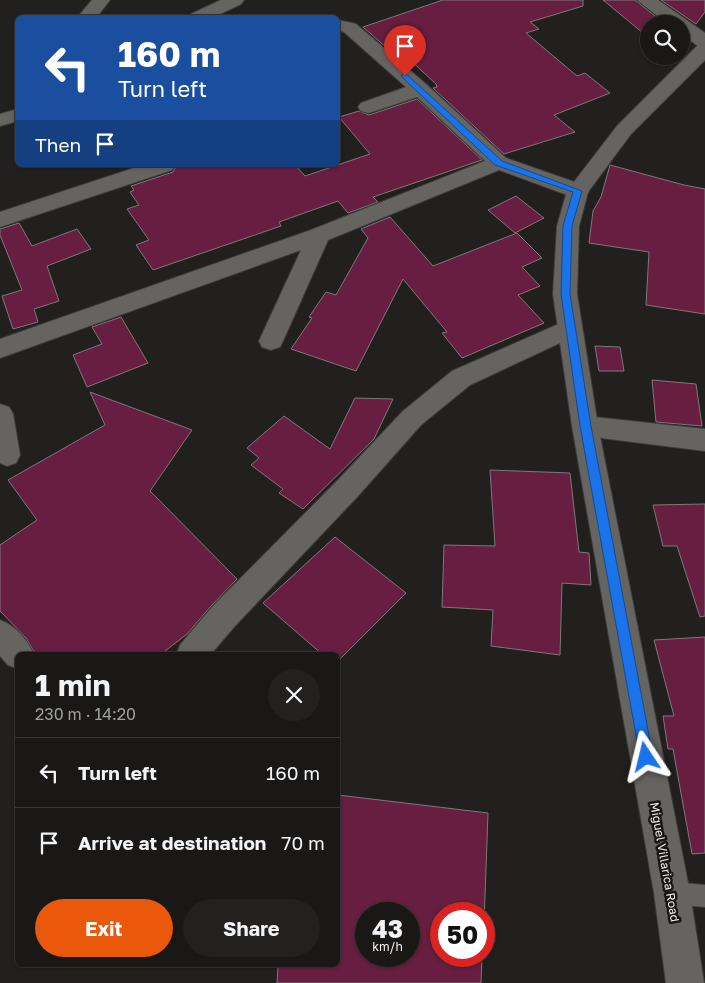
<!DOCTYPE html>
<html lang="en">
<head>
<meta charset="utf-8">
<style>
  :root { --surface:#191816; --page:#22211f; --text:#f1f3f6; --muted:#9fa0a1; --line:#373735; --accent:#ea580c }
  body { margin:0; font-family:"Golos Text",sans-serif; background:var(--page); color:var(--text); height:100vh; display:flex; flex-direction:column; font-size:19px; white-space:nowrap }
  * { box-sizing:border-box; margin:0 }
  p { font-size:16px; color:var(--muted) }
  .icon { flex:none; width:28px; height:28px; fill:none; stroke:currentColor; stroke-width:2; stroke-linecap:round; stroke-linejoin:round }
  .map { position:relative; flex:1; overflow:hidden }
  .sheet { position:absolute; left:15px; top:652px; width:325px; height:315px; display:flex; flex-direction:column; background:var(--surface); border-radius:8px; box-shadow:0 1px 4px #0004,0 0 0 1px var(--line) }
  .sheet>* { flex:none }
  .hud { position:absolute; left:15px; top:15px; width:325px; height:152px; border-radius:8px; box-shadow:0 1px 4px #0004,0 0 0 1px var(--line); background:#1a4fa0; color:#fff; overflow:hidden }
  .tools { position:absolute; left:640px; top:15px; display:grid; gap:10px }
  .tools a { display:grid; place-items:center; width:50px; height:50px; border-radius:50%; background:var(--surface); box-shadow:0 1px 4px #0004,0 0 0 1px var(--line); font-size:25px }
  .speed { position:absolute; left:355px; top:902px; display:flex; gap:10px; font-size:25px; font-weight:700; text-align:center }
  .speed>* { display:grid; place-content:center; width:65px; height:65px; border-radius:50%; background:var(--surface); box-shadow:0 1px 4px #0004,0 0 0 1px var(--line); line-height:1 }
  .speed small { font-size:12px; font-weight:400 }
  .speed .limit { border:8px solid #d22; background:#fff; color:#111 }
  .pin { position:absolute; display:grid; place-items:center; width:42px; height:42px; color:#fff; margin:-51px -21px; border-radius:50% 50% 50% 0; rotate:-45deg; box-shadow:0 0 5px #0007 }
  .pin .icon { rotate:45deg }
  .me { position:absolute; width:55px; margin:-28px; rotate:350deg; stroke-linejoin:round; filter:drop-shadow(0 0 4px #0008) }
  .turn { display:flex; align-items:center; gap:18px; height:105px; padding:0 20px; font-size:22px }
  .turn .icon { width:65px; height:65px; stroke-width:2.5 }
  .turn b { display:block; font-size:35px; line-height:42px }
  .then { display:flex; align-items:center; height:48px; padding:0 20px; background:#0003; gap:10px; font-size:19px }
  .round { display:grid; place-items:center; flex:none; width:52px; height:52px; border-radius:26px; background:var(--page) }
  .overview { display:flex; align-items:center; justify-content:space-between; height:85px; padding:0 20px }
  h1 { font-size:30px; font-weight:700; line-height:38px }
  .button { display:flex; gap:10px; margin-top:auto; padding:10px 20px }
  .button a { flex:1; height:58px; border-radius:30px; background:var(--accent); color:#fff; font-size:20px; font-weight:700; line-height:58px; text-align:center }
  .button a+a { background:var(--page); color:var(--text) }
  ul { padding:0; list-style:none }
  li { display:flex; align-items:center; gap:15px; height:70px; padding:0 20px; border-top:1px solid var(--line) }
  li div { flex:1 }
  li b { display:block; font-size:19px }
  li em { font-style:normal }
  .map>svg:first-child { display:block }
</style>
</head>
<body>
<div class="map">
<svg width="705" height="983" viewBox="0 0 705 983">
  <rect width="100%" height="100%" fill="#21201e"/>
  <!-- building -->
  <g fill="#671e40" stroke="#7d797a" fill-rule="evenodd">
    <path d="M443,0H583V6L530,22L539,29L526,33L577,76L585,73L610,93L554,115L575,132L504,154L433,88L437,87L436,84L396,47L388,49L363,27Z"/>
    <path d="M603,0H635L665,24H649V38Z"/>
    <path d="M661,0H705V12L696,24Z"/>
    <path d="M417,99L482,160L373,197L378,202L348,213L338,201L279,222L281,226L153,270L136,245L149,240L127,209L139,205L130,192L134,190L131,186L173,172L177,165H295L305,176L370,154L339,117L359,111L369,115Z"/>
    <path d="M610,165L684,185L705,189V314L646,305L649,252L589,243L593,211L601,197Z"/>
    <path d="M516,196L544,218L515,233L488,210Z"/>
    <path d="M390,217L433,266L517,233L542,258L522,267L540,286L518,295L544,323L462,358L442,333L447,332L403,279L356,371L291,349L312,318L309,317L326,292L336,295L368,238L361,229Z"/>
    <path d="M19,223L32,246L77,229L91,249L47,266L59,301L34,309L38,322L13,329L2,296L22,290L0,235V229Z"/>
    <path d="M121,317L148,363L87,387L73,355L102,344L92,327Z"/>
    <path d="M595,346L620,347L624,371H599Z"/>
    <path d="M652,380L696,384L702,426L656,422Z"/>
    <path d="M90,392L192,430L150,491L237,579L211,606L187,634L160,655H36L26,638L0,611V545L37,520L8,480L105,425Z"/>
    <path d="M355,398L393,399L374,439L303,509L279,493L283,489L251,465L259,458L247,448L284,416L330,449Z"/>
    <path d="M490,470L570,473L579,552L589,553L591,585L562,583L560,655L491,646L493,610L442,607L444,545L495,546Z"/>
    <path d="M705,504V616L700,617L677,546H663L653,505Z"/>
    <path d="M335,537L406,593L338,661V655H323L263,603Z"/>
    <path d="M705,637V853L692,854L673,749H668L663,716H674L654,640Z"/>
    <path d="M338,795L488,813L484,924V914H441V956H482L481,983H277L278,965H338ZM366,914H409V956H366Z"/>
  </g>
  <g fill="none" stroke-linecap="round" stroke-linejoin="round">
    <defs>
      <path id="service" d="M672,882L705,885V907L672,904L664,901L661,893L664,885Z"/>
      <g id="minor">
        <path d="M92,0H110L96,18H77Z"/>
        <path d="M221,0H244L241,4L212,18H188L191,14Z"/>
        <path d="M637,0H658L705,33V48L698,46L681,34V24H668Z"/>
        <path d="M338,20L356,24L427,85L506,158L586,186L589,191L586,196L578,198L570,196L499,170L328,240L283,341L280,347L271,350L262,347L259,341L301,250L0,358V339L311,230L485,161L417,97L375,111L368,113L361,111L358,107L361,103L406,87L344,32L338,30Z"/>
        <path d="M18,109V121L0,126V114Z"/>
        <path d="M143,165H175L172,170L0,227V212Z"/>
        <path d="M0,404L9,407L13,414L20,455L16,463L7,466L0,463Z"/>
        <path d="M585,416L705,429V451L585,436L576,433L572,426L576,419Z"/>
      </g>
      <g id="tertiary">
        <path d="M570,319L579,322L582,328L579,334L470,385L421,425L358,496L234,627L210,655H176L180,645L212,607L338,480L403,411L452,371Z"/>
        <path d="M0,620C16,626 28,640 34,655H18V669L8,665L0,656Z"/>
      </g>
      <path id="secondary" d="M705,43V60L631,134L588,192L579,226L577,294L598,426L690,893L704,983H666L654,893L572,426L553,294L557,226L567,191L617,126L698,45Z"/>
    </defs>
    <!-- service casing -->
    <use href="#service" stroke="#3d3d3b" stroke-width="2"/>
    <!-- minor casing -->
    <use href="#minor" stroke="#3d3d3b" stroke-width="2"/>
    <!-- tertiary casing -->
    <use href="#tertiary" stroke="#3d3d3b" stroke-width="2"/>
    <!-- secondary casing -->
    <use href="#secondary" stroke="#3d3d3b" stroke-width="2"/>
    <!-- service -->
    <use href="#service" fill="#656461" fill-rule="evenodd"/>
    <!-- minor -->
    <use href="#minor" fill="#656461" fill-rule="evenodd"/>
    <!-- tertiary -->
    <use href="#tertiary" fill="#656461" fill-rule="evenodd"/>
    <!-- secondary -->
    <use href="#secondary" fill="#656461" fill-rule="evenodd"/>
  </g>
  <!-- route -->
  <path fill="#1a73e8" stroke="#114b97" d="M405,73L502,161L582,191L572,226L570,294L591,426L653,757L651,762L646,764L642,762L640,757L580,426L561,294L563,226L573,192L495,165L402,77L401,76Z"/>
  <g text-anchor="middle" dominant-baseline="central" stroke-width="5" stroke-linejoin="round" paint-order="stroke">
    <!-- street labels -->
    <g font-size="12" fill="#f1f0ee" stroke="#181714">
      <text transform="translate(665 862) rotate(80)">Miguel Villarica Road</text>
    </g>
  </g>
</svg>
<div class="tools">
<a><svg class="icon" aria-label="search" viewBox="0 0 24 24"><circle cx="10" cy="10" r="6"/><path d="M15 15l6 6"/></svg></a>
</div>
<div class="speed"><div>43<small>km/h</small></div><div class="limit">50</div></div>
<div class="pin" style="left:405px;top:76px;background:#d93025"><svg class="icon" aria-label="arrive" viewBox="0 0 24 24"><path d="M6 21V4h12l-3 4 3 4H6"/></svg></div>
<svg class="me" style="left:646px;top:757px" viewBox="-20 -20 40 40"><path d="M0-17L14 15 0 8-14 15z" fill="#1a73e8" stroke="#fff" stroke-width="4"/></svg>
<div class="hud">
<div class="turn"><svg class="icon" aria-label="left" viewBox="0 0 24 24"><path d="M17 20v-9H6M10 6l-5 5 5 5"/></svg><div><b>160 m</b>Turn left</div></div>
<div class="then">Then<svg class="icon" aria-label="arrive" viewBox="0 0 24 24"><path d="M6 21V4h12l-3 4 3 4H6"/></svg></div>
</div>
<section class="sheet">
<div class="overview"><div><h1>1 min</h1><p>230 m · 14:20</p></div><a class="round"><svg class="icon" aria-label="close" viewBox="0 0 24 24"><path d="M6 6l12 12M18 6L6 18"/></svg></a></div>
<ul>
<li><svg class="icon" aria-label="left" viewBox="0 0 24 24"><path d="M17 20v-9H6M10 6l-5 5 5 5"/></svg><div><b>Turn left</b></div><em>160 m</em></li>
<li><svg class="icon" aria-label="arrive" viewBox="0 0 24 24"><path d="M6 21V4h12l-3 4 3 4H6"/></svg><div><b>Arrive at destination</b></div><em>70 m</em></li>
</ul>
<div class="button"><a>Exit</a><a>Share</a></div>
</section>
</div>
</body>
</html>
